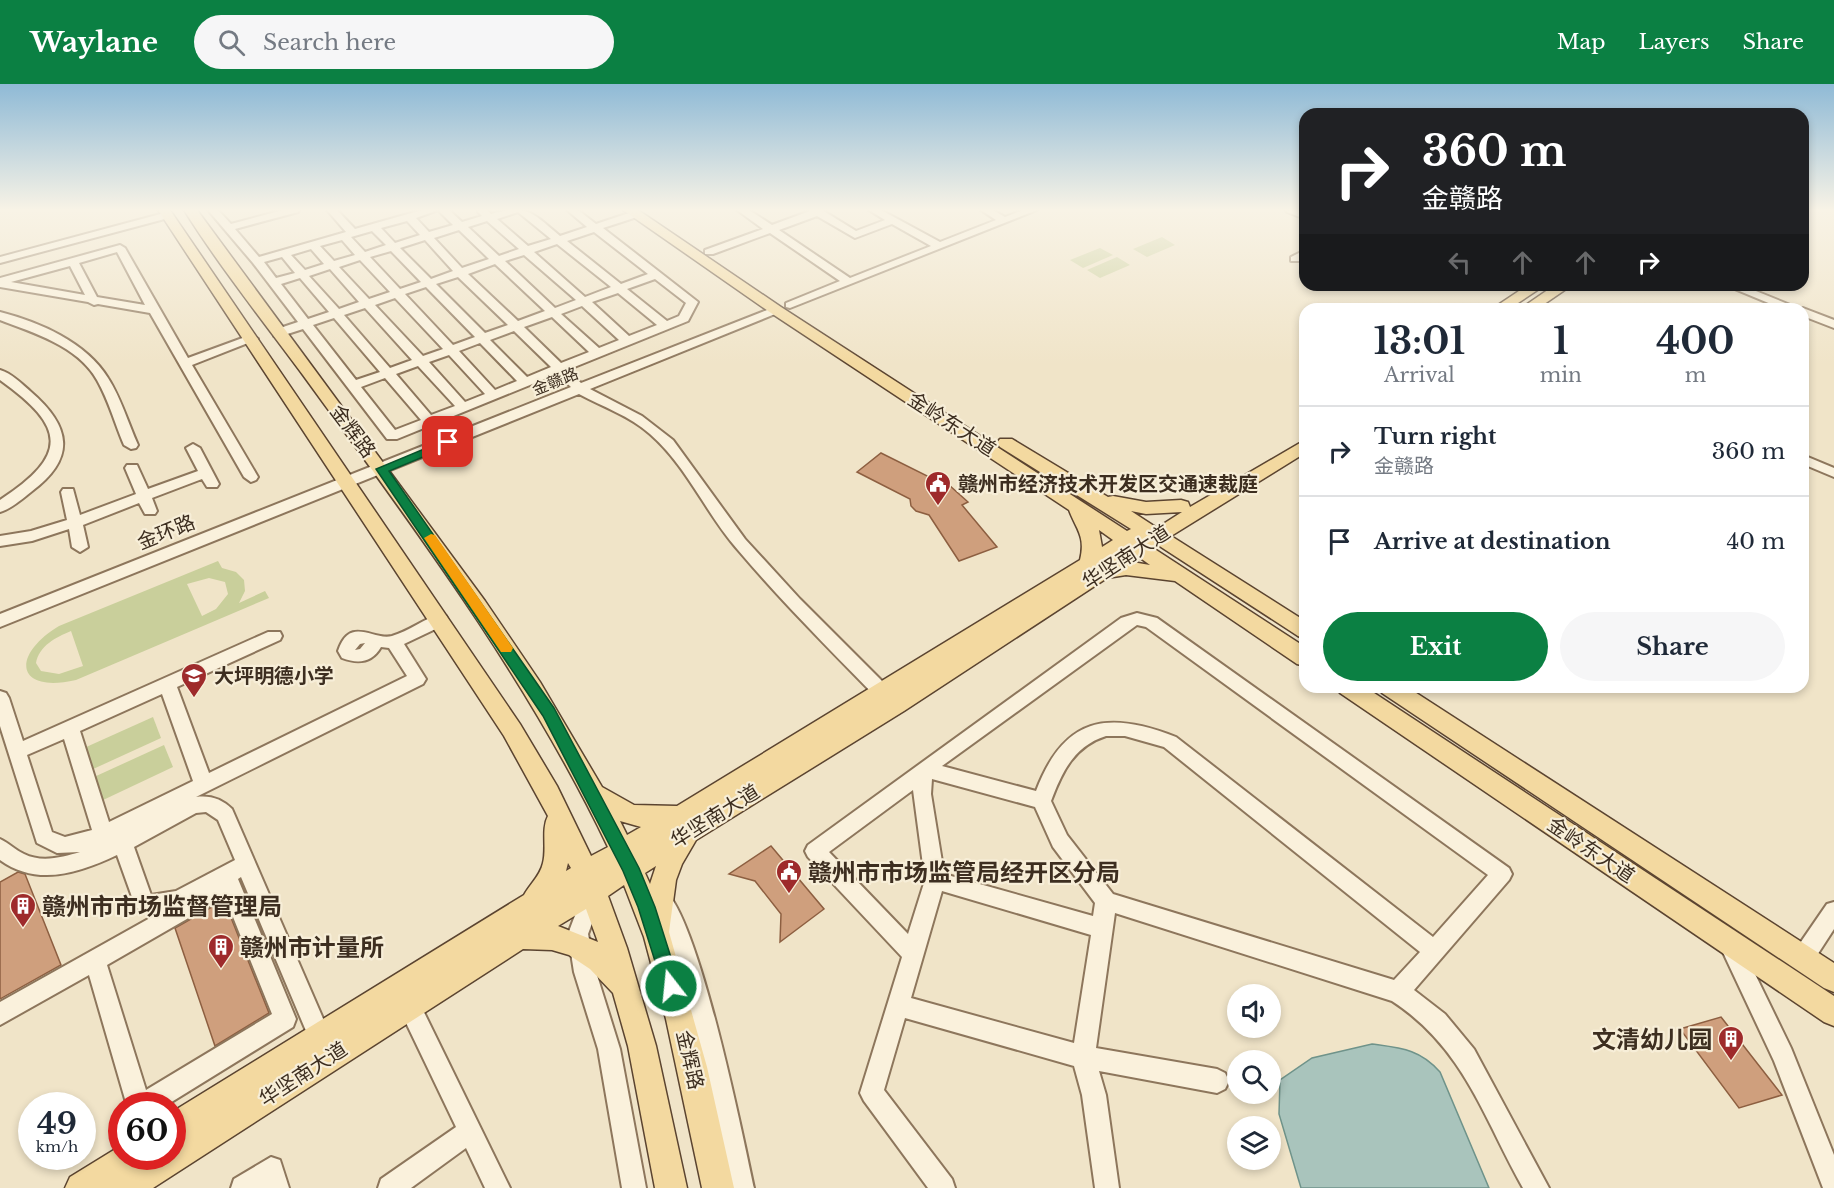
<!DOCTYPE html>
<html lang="en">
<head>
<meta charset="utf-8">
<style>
  :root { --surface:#fff; --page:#f6f6f7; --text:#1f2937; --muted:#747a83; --line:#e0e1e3; --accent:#0b8043 }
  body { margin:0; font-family:"Libre Baskerville","Noto Sans SC",serif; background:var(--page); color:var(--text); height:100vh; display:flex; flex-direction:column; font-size:22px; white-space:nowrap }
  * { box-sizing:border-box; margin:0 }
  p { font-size:20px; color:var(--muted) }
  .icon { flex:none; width:33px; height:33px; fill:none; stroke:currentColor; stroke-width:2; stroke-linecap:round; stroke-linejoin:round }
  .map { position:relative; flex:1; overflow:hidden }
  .sheet { position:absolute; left:1299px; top:219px; width:510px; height:390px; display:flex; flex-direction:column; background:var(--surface); border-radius:18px; box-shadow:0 3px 9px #0003 }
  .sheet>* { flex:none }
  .hud { position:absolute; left:1299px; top:24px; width:510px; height:183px; border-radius:18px; box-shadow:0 3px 9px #0003; background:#202124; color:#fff; overflow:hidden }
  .controls { position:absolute; left:1227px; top:900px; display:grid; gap:12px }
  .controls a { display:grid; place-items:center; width:54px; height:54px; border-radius:50%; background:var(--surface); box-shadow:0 3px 9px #0003; font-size:30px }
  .speed { position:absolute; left:18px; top:1008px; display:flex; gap:12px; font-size:30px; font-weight:700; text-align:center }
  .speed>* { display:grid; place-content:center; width:78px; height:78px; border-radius:50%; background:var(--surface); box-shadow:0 3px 9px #0003; line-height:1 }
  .speed small { font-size:15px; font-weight:400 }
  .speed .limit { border:9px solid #d22; background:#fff; color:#111 }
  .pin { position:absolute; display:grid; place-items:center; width:51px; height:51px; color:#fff; margin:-26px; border-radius:12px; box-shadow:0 3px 9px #0006 }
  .me { position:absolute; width:66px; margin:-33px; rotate:344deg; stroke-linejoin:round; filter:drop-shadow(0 0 4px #0008) }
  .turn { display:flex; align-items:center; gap:21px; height:126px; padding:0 24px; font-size:27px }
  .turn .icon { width:78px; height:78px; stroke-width:2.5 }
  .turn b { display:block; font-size:42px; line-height:51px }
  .lanes { display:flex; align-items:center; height:57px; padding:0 24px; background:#0003; justify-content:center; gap:30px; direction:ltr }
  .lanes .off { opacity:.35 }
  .eta { display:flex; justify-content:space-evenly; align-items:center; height:102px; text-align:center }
  .eta b { font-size:36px; font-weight:800; line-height:42px }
  .action { display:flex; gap:12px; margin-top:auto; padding:12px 24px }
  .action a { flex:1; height:69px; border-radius:36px; background:var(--accent); color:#fff; font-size:24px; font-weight:800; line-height:69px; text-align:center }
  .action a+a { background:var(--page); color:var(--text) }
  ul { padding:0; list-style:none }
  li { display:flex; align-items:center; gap:18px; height:90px; padding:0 24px; border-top:2px solid var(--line) }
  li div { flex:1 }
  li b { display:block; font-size:22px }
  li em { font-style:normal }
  header { display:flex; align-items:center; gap:36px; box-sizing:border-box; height:84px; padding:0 30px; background:var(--accent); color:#fff }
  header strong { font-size:28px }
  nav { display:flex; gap:33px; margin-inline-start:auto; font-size:21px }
  .search { width:420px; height:54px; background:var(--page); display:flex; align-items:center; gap:15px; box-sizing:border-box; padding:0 21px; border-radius:33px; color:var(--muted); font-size:22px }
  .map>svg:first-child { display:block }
</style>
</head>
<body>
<header>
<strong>Waylane</strong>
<div class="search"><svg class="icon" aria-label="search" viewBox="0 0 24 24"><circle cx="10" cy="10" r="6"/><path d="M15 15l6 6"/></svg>Search here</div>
<nav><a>Map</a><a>Layers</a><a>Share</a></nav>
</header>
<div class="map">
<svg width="1834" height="1104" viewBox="0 0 1834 1104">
  <rect width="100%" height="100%" fill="#f0e4c8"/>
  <!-- green -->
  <g fill="#c9cf9b" fill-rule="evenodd">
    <path d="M1162,153L1175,161L1147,173L1133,165Z"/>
    <path d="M1100,164L1113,171L1083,184L1070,176Z"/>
    <path d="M1117,173L1130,181L1100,194L1087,186Z"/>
    <path d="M218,477L222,484L236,488L244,496L245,507L239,519L265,507L269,514L76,596C15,610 11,571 59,542ZM209,494L225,498L228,510L216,525L202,532L187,500ZM71,547L83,582L59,590L41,587L36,579C39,562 56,553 71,547Z"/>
    <path d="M153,633L161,654L91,686L84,664Z"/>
    <path d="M164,661L173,683L101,717L94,693Z"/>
  </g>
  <!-- water -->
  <path fill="#a9c4bc" stroke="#6f938a" stroke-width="1.5" d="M1372,960C1401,964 1420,965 1440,988L1489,1104H1301L1279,1030L1280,996L1312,974Z"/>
  <!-- building -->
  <g fill="#cf9f7d" stroke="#8d5f41" stroke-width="1.5">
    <path d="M881,369L935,396L940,393L968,418L962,421L997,463L959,477L929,431L916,427L911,422L910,415L857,388Z"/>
    <path d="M771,762L824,825L780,858L781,830L755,797L729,790Z"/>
    <path d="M18,788L25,790L61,881L0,915V798Z"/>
    <path d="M224,816L269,929L215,962L175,844Z"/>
    <path d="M1721,933L1782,1011L1739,1024L1680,945Z"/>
  </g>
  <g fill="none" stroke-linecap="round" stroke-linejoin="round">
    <defs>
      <g id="minor">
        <path d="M208,126H218L231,140L283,126H299L298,128L235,145L259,173L346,148L327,126H337L355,145L422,126H449L462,138L482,132L478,128L479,126H487L491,130C527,119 534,130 560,152L587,143L567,126H578L596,140L632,128H640V132L603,144L698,218L688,237L567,286L581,299L772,224H780V228L590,305L642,332L673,356L745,455L800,515L897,612L900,617L897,622L891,624L885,622C835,571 784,520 738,466C706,430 687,382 650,350C630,332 603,323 579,310L0,543V530L571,303L557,290L397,355H387L303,245L278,253L274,252V246L298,238L253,179ZM438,126L453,141L429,148L416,134ZM518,128L551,155L528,162L497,135ZM407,137L420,151L395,159L381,144ZM487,137L519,165L499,172L468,143ZM459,146L489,175L462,184L434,154ZM372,147L386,161L365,168L351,153ZM594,148L648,190L621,200L567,157ZM342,156L355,171L334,177L320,162ZM425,156L453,187L431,195L400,164ZM557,160L611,203L585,213L534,168ZM311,165L324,180L305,186L291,171ZM391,167L421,198L400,205L370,173ZM524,171L576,216L555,224L505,177ZM282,173L295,189L276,194L264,178ZM360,176L390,208L369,215L339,183ZM495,180L545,227L518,237L468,190ZM330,185L359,218L339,225L309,192ZM458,193L508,241L485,249L436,200ZM300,194L329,228L308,235L281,200ZM655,195L686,219L679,232L667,237L627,205ZM426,203L475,253L453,261L405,210ZM618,209L657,241L629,252L592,218ZM395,214L443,265L423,272L375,221ZM582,222L619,256L599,264L561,230ZM365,224L412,276L390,284L344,231ZM552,233L589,268L561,279L524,243ZM334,234L380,288L356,296L313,241ZM514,247L551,283L527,293L490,256ZM480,259L517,297L495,306L459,267ZM449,271L485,310L465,318L429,278ZM418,282L455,322L431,331L396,290ZM385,294L421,336L395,346L361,303Z"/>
        <path d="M737,126H749L772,141L810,127L809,126H822L856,147L885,136L869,126H881L940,158L996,136L981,126H993L1005,133L1023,126H1037L790,224L786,223V219L840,197L770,149L713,170H705V166L763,145ZM817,132L855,154L892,140L931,162L850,194L779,146Z"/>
        <path d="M1286,126L1305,128V135L1287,128Z"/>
        <path d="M168,128L173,131L172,133L0,179V173Z"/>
        <path d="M120,161L125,164L188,274L248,252L252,251L258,255L192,281L258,393L256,396L251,398L244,393L150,229L98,220L94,221L88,218L0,203V194ZM117,168L145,221L97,213L79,179ZM70,182L85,211L11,198Z"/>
        <path d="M1305,166V174L1299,177H1291V173Z"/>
        <path d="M1725,201H1741L1800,225H1783Z"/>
        <path d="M1803,224L1834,236V244L1803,232V225H1801Z"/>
        <path d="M0,228C39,238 86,258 108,294C121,314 128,339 138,361L136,364L131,365L124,361C115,340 109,317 97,296C78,262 34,249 0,236Z"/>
        <path d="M0,286C11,289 22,300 30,307C71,342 77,374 31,408C22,415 11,425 0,428V416C69,371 66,343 0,296Z"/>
        <path d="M193,360L200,364L219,400L217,403H207L202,395L152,414L157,427L155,430H145L139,419L83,441L88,463L80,468L72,463L69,445L32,457L0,462V452L31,447L67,436L61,408L63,405H73L80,431L136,410L125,384L127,381H137L148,405L198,387L186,364Z"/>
        <path d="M1803,371L1834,384V393L1803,380Z"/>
        <path d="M1137,529L1157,534L1509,784L1512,790L1509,796L1414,906L1445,930L1474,965L1549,1104H1523C1483,1033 1464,964 1392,917L1115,829L1096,964L1217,985L1225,989L1229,997L1225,1005L1217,1009L1099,987L1106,1011L1119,1104H1095L1082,1011L1074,982L905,934L884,1006L952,1095L955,1104H928L864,1017L860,1009L902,873L808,773L805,767L808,761L1121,534ZM1137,541L1146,543L1488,791L1433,853L1176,653C1107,626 1064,633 1036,707L942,682ZM1106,652H1125L1164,663L1420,868L1394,896L1113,810L1067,751L1051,717C1062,688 1074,662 1106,652ZM932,695L1035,723L1053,763L1095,819L1093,832L944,790L931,710ZM913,706L925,796L908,850L829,768ZM942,807L1091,851L1074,959L911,914Z"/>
        <path d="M440,530L446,532L448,536L446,540L404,560L426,595L423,600L196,713C210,711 222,715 232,725L331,953L328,961L320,964L312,961L241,793L238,795L296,935L293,943L165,1022H127L89,891L0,941V918L159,829L152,830L136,824L117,771C79,789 37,803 0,776V755C9,759 15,766 24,770C42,779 63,773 80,768L57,769L37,759L0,642V607L6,609L9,614L23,657L268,548H280L282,552L280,556L177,603L209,689L407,592L389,564L381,563C372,579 358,580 342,574L338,567C350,531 373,557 392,552C409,547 424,535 440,530ZM365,559L360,565L355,566L360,560ZM162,610L193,697L109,738L80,647ZM64,655L92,746L65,753L52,748L27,671ZM206,728L218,736L235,776L176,807L151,811L134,763L196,729ZM225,813L272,930L146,1006L107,881Z"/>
        <path d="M594,798L601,800L604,807L588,850L596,888L620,965L646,1104H622L598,965L574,888L568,850L587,800Z"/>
        <path d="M660,803C696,817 744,1058 754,1104H730L692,932L666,842L650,812L653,805Z"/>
        <path d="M1834,818V845L1810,882L1802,885L1794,882L1791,875L1794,868L1827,820Z"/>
        <path d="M1731,852L1738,855L1791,964L1834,1071V1104H1823L1774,977L1720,862L1724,855Z"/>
        <path d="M409,911L417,914L510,1104H485L466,1064L411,1104H378L381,1095L456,1043L398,922L401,914Z"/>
        <path d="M271,1073L280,1076L289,1104H231L234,1095Z"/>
      </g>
      <g id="major">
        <path d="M158,126H170L520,640L557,702L591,772L608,763C527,593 413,442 303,291C263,237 220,183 184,126H197L485,517L540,598L602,703L634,721L677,722L1080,476C1086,452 1076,445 1069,426L771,229L623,126H638L781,223L1127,447L1131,445L1000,363L997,359L1000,355H1012L1108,413L1113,412L1146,418L1181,416L1188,418L1190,423L1305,356V369L1171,452L1305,537V555L1298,552L1158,461L1153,464L1305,563V582L1297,580L1175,497L1126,491L1107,494L904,627L696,756L682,780L676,796L669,848L707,983L734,1104H702L666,935L644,853L624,801L608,812L627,864L656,962L687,1104H655L628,962L613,909L590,885L569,871L552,866L523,865L153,1104H65L70,1093L122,1061V1072H172V1028L524,811C530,800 540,792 543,779C547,764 541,745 548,732L504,652ZM1131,427L1146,430L1182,428L1157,444ZM1099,446L1113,456L1102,463ZM1139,473L1150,481L1132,478ZM620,737L641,743L627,751ZM568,779L571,784L566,787ZM656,782L650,800L645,789ZM586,825L598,858L558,842Z"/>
        <path d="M1528,201H1545L1509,225H1492Z"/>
        <path d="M1555,201H1572L1537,225H1520Z"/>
        <path d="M1337,603H1365L1834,912V942L1824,938L1340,609Z"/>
        <path d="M1379,603H1407L1834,879V908L1824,904L1382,609Z"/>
      </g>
    </defs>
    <!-- minor casing -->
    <use href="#minor" stroke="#8d765c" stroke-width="4"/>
    <!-- major casing -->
    <use href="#major" stroke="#5b4430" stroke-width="3"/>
    <!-- minor -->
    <use href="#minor" fill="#faf1dc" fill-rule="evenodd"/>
    <!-- major -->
    <use href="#major" fill="#f3d9a0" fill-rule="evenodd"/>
  </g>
  <!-- sky -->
  <linearGradient id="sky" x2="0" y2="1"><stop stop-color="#8fbad6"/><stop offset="0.45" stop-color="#f8f3e6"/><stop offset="1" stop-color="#f8f3e6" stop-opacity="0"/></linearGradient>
  <rect width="1834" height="280" fill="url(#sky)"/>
  <!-- route -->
  <path fill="#0b8043" stroke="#07532c" stroke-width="1.5" d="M448,355L452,356V361L389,387L554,624L639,784L655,823L680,902L677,909L671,911L665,909L638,823L623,787L543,632L376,385Z"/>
  <!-- slow -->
  <path fill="#f59e0b" d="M431,450L435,451L511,561L513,564L511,568H501L424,454Z"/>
  <!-- icons -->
  <defs>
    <symbol id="civic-pin" viewBox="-11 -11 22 30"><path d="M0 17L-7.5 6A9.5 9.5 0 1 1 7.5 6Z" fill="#9e2a2b" stroke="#f7eed8"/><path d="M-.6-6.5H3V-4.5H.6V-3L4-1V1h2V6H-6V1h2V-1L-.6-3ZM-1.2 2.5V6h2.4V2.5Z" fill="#fff"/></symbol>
    <symbol id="school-pin" viewBox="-11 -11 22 30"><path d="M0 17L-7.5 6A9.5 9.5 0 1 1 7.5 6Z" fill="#9e2a2b" stroke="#f7eed8"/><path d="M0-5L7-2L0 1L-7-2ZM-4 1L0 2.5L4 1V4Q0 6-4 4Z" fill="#fff"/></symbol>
    <symbol id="building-pin" viewBox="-11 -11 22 30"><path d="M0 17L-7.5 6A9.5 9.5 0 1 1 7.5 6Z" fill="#9e2a2b" stroke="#f7eed8"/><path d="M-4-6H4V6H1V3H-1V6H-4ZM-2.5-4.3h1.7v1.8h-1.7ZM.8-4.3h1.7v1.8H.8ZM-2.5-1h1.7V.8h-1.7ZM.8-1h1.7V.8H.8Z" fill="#fff"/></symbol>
  </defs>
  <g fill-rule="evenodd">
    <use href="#civic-pin" x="923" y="385" width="30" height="40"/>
    <use href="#school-pin" x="179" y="577" width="30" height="40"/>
    <use href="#civic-pin" x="774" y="773" width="30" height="40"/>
    <use href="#building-pin" x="8" y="807" width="30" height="40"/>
    <use href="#building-pin" x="206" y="848" width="30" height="40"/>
    <use href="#building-pin" x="1716" y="940" width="30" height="40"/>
  </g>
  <g text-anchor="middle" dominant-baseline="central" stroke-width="4.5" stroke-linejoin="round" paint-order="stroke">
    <!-- far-street labels -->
    <g font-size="16" fill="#3d2e20" stroke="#f7eed8">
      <text transform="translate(555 297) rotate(-22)">金赣路</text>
    </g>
    <!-- street labels -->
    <g font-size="20" fill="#3d2e20" stroke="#f7eed8">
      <text transform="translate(952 340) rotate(33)">金岭东大道</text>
      <text transform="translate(353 347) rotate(53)">金辉路</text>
      <text transform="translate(166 448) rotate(-22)">金环路</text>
      <text transform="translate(1126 473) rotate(-33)">华坚南大道</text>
      <text transform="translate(715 732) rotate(-32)">华坚南大道</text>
      <text transform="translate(1591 766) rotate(34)">金岭东大道</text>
      <text transform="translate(690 976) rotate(77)">金辉路</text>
      <text transform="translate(303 990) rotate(-33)">华坚南大道</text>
    </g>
    <!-- poi labels -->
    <g font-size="20" font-weight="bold" fill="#3d2e20" stroke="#f7eed8" text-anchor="start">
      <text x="958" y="400">赣州市经济技术开发区交通速裁庭</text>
      <text x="214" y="592">大坪明德小学</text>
    </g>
    <!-- near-poi labels -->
    <g font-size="24" font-weight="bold" fill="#3d2e20" stroke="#f7eed8" text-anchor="start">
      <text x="808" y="788">赣州市市场监管局经开区分局</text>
      <text x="42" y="822">赣州市市场监督管理局</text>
      <text x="240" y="863">赣州市计量所</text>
      <text x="1712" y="955" text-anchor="end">文清幼儿园</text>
    </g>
  </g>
</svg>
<div class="controls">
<a><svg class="icon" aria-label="sound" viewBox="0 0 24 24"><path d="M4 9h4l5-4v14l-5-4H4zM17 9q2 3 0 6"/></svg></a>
<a><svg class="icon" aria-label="search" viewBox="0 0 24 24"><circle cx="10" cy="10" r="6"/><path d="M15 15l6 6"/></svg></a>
<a><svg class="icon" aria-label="layers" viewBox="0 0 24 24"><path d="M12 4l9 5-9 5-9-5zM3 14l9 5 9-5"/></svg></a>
</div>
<div class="speed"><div>49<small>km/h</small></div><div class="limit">60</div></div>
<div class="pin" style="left:448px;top:358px;background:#d93025"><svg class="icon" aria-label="arrive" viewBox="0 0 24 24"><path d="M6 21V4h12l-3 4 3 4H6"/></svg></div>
<svg class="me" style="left:671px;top:902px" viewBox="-20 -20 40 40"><circle r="17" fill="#0b8043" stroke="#fff" stroke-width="3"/><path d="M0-11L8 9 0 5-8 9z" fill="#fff"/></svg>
<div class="hud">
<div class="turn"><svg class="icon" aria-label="right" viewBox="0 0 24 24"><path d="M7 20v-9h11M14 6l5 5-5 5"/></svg><div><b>360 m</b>金赣路</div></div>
<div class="lanes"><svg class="icon off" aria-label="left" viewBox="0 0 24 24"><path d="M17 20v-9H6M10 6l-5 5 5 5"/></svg><svg class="icon off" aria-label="ahead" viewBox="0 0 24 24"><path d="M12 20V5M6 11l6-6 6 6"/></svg><svg class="icon off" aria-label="ahead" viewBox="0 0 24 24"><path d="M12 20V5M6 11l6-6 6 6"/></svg><svg class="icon" aria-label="right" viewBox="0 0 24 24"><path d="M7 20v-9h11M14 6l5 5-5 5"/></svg></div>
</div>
<section class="sheet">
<div class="eta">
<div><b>13:01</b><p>Arrival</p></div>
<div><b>1</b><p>min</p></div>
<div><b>400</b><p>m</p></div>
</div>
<ul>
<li><svg class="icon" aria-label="right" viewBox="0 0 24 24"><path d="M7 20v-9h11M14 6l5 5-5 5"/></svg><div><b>Turn right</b><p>金赣路</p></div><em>360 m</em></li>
<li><svg class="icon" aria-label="arrive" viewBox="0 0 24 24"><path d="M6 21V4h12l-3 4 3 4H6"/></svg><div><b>Arrive at destination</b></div><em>40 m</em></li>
</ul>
<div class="action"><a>Exit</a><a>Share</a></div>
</section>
</div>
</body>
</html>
